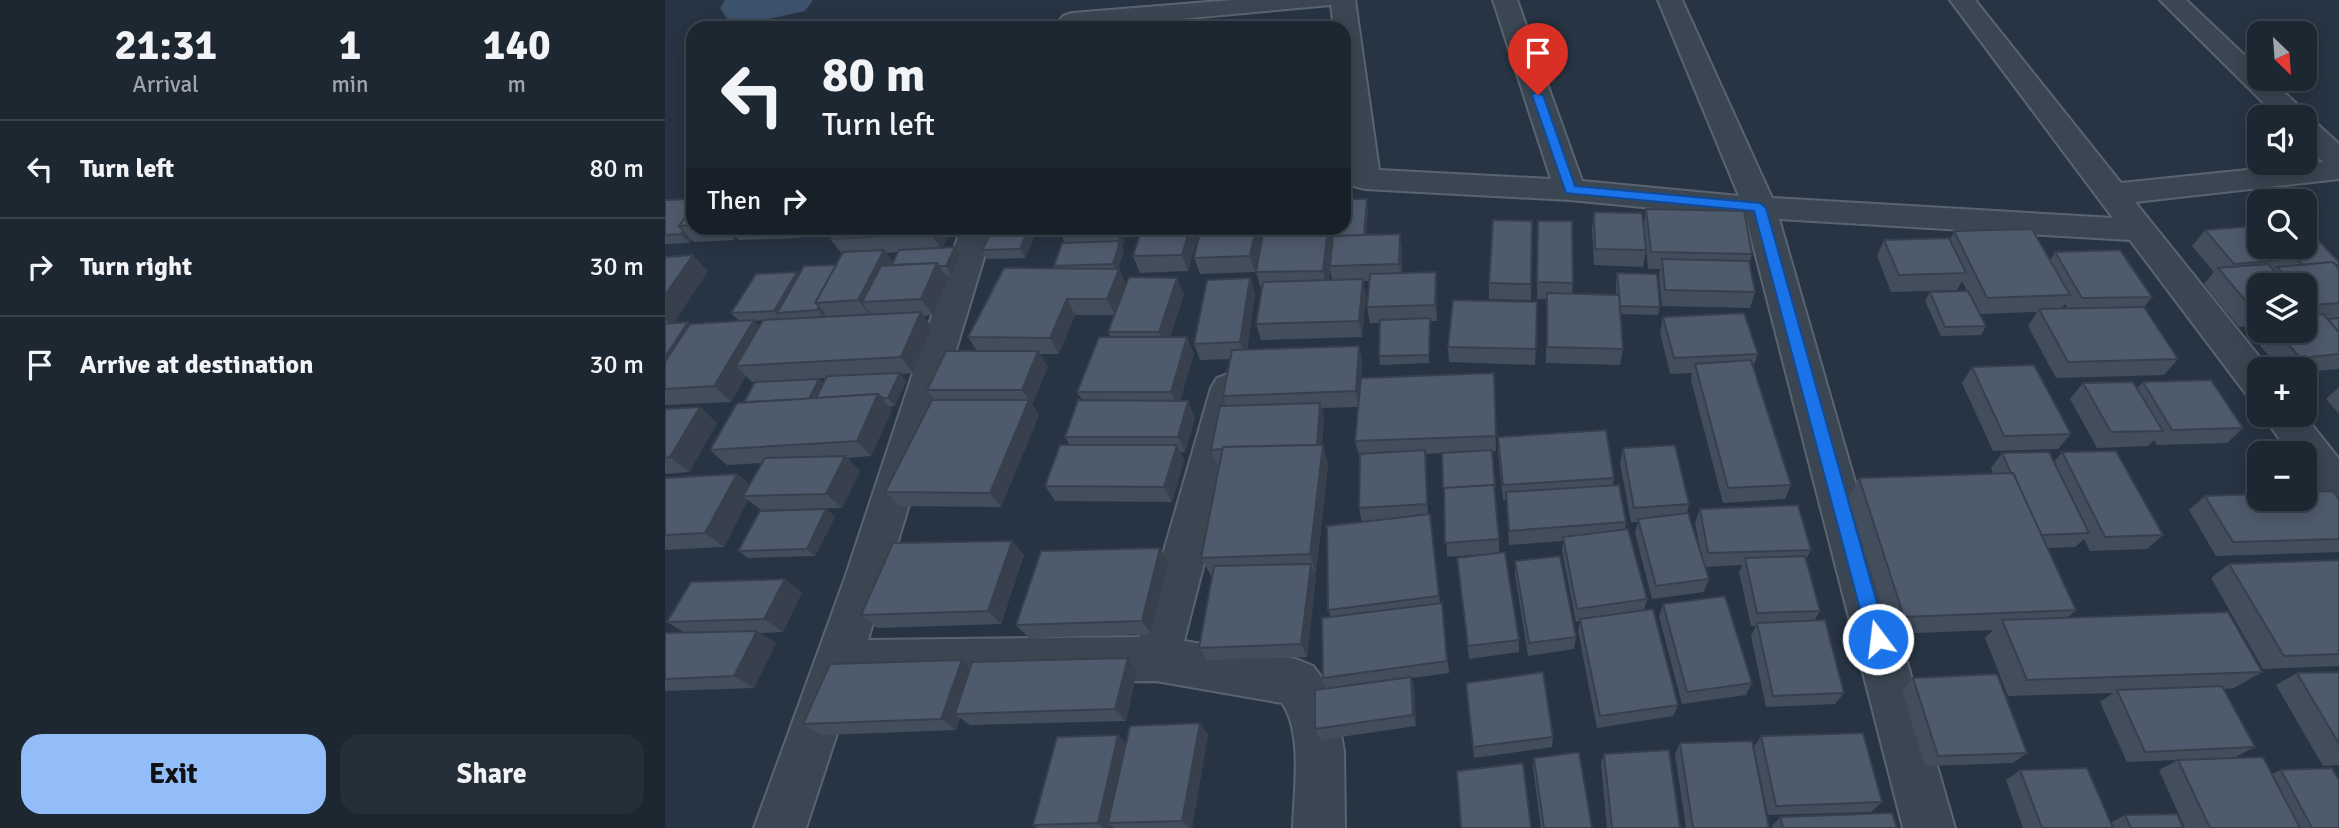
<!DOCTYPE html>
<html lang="en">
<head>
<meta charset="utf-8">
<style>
  :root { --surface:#1d2732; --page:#252f3a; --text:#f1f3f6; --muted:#a0a5ac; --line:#3b444d; --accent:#92bdf8 }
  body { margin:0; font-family:Signika,sans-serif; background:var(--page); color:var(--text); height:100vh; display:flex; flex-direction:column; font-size:26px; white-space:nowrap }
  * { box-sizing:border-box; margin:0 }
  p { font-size:23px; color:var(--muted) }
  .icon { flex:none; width:38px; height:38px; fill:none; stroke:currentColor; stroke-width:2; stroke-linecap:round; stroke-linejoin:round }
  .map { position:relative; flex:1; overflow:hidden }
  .details { display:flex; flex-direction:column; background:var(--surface); width:665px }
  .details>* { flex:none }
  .banner { position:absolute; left:21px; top:21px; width:665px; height:214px; border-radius:21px; box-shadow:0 4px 18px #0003,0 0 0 2px var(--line); background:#1d2732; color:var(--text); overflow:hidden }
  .needle { width:46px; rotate:155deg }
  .fabs { position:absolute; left:1582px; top:21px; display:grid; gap:14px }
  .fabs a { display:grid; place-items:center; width:70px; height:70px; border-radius:14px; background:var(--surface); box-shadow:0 4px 18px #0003,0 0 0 2px var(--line); font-size:35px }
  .pin { position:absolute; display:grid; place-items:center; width:60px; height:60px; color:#fff; margin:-72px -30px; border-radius:50% 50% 50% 0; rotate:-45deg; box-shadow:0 0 7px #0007 }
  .pin .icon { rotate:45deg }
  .me { position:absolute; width:77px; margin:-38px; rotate:345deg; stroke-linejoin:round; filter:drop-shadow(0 0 5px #0008) }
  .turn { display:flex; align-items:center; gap:24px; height:147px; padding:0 21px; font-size:32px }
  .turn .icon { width:91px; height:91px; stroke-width:2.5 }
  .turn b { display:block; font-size:49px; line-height:60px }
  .then { display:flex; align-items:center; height:66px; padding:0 21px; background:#0003; gap:14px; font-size:26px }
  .eta { display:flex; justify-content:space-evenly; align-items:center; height:119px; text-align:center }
  .eta b { font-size:42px; font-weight:700; line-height:49px }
  .cta { display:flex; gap:14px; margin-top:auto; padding:14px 21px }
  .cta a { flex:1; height:80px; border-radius:21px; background:var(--accent); color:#111; font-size:28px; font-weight:700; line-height:80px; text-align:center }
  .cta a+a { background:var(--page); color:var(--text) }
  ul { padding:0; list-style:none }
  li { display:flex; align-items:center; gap:21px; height:98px; padding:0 21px; border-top:2px solid var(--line) }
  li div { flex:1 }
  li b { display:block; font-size:26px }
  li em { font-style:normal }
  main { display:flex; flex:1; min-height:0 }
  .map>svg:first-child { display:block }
</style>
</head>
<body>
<main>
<section class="details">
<div class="eta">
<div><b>21:31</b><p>Arrival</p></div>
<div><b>1</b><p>min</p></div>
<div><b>140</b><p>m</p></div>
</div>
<ul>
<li><svg class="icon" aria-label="left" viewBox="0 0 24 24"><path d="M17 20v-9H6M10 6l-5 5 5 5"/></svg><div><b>Turn left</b></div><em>80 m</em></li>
<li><svg class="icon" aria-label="right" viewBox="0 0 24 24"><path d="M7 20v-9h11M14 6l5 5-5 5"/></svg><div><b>Turn right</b></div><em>30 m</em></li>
<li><svg class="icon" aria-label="arrive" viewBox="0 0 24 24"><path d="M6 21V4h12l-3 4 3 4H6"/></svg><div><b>Arrive at destination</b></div><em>30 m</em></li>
</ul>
<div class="cta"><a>Exit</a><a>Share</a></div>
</section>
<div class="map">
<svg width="1674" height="828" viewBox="0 0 1674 828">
  <rect width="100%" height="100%" fill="#273443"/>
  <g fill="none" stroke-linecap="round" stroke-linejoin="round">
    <!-- river -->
    <path fill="#3d526c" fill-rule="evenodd" d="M60,0H148L140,11L81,24L62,19L55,8Z"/>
    <defs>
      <g id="minor">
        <path d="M568,0H690L714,170L886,179L828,0H852L917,181L1074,196L993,0H1017L1107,198L1448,218L1285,0H1310L1456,183L1658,162L1640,144V117H1613L1495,0H1521L1594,69V79H1605L1639,111L1643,117L1642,120L1650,122L1674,144V179L1470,202L1604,369H1594V398L1581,394L1465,240L1114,219L1290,828H1238L1081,217L905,200L700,189L689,186L685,179L679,126V28H669L666,5L415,28L398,26L394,21L398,16L407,13Z"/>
        <path d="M296,228H328L203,640L474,637L546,388L552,378L565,373L578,378L584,388L519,641L631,659L648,666L658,679L672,712L679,751L680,828H628C629,793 638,732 617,703L491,681L188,685L141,828H89L180,578Z"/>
        <path d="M1598,415H1639L1674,459V507C1648,498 1640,479 1640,453H1624Z"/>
      </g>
    </defs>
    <!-- minor casing -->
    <use href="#minor" stroke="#5a6470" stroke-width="4"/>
    <!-- minor -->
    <use href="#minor" fill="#3b4653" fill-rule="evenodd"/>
  </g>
  <!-- wall -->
  <g fill="#434e5d" fill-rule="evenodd">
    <path d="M28,199V228H140L134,238L74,240L71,237L69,240L29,242L26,239L24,243L0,244V202Z"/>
    <path d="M703,207L701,235L735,234L737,250V273L771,272L772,288V321H765L764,363L715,365L714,356L715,323H705L702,307L704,281H698L701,295L697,337L596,340L591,324L597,292L591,272L599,228H670L669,236ZM665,269L667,280H664Z"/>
    <path d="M981,209L1087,254L1084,264L1090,292L1085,308L997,306L994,275L995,269H983L979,225Z"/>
    <path d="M929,212L981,250L978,267L929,265L927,229Z"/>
    <path d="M867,221L866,300L824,299V283Z"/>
    <path d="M287,228L278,247L295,255L286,275H280L283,279L268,315L259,316L267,328L248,373L235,374L241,381L230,406L224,407L227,410L206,456L182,458L195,471L177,508L96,510L83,500L59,547L0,550V478L72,474L85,485L97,463L62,465L45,450L79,402L154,379L159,384L161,378L87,382L81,376L66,402L0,405V257L43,271L8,323L25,324L74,321L66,313L134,274L171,265L177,254L165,239ZM233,252L228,262L221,253ZM117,318V319L94,326L89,321Z"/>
    <path d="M373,228L360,258L322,259L317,250Z"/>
    <path d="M395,228H463L457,246L459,250L453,269H454L461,285L519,294L505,337L529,353L515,401L530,417L520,452H515L519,460L507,502L390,501L380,486L405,445L400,437L417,400L412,392L446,337L443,332L450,315H410L394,354H375L383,367L367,404L374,415L336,507L234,506L220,492L270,400L262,390L312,351L303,337L390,269L389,266L400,243L394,231Z"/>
    <path d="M535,228L523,271L475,273L468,256Z"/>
    <path d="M598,228L590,272L535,274L529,258Z"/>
    <path d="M1540,230L1674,262L1673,268L1674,269V369L1640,372V369H1615L1586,335L1594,326V331H1640V285H1594V325L1574,327L1539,284L1549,272L1527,246Z"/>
    <path d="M1289,231L1385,260L1390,252L1487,297L1479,307L1513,359L1499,375L1391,378L1363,326L1372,312L1315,314L1321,326L1316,335L1276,336L1260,301L1265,292L1302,291L1297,281L1292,290L1226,292L1212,256L1219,240H1285ZM1400,304L1403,309H1396Z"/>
    <path d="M873,237L908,283L907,294L951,295V282L952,273L995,307L993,315L955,314L958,349L955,365L881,363V299H872Z"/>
    <path d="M585,278L590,294L582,350L694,346L697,362L696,378L829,373L831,451L827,452L834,539V553L854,640V652L804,659L792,558L833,553L782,557L777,453L761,454L763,514H765L775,603H777L784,673L747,678L749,689L751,726L655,740L650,729L662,688L658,678L666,617L663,610L697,522L694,508L695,456H694L690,441L693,407L657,408L659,418L657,445L663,465L651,573H649L651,577L642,657L542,660L534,648L547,576H546L536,558L555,465H552L546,450L562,406L558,396L566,359L535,360L529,344Z"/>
    <path d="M872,302L870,365L784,362L783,347Z"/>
    <path d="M998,317L1093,354L1088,367L1126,485L1120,499L1058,503L1026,380L1027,373L1005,374L995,333Z"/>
    <path d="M1307,367L1406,434L1393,449L1328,451L1297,383Z"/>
    <path d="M1478,382L1578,428L1562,443L1492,445L1489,440L1483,446L1432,448L1405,399L1418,383L1472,388Z"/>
    <path d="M1674,387V414L1661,399Z"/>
    <path d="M35,407L52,423L24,472L0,474V409Z"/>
    <path d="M833,437L949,478L948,485L961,522L960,529L982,599L979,610L1013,705L1008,716L932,728L913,631L915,621L911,622L897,551L898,541L844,545L841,500H838L833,452Z"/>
    <path d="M958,448L1024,504L1022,513L1036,553L1030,523L1035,509L1146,550L1141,559L1155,611L1149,621L1179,693L1170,704L1101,707L1086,636L1091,626H1086L1074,572L1077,565L1040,567L1044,579L1039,592L987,599L970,533L973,522H966L955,463Z"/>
    <path d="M1397,452L1498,535L1482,549L1425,551L1419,539L1410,547L1382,548L1411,610L1402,618L1597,672L1569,688L1558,689L1590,747L1569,758L1462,762L1435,702L1448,693L1343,696L1320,638L1328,630L1226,634L1183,498L1194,478L1328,474L1326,468L1337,453L1389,462Z"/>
    <path d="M1540,496L1674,500V552L1551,556L1524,510Z"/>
    <path d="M161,509L170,517L150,556L83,558L73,551Z"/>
    <path d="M347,541L359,555L336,624L212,628L196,615Z"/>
    <path d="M495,548L503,562L486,634L364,638L351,625Z"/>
    <path d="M1674,560V666L1598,669L1546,578L1564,564Z"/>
    <path d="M850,561L911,637L909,649L863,656L850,575Z"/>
    <path d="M137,592L118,632L95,633L111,643L89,688L0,691V633H20L2,622Z"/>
    <path d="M998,604L1087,683L1081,695L1017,704L994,617Z"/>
    <path d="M463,658L472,670L461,721L305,725L295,718L291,730L157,735L138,724L297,660L305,668Z"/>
    <path d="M1674,672V765L1658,766L1611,685L1632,673Z"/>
    <path d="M1248,678L1362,753L1348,763L1260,766L1237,690Z"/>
    <path d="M802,695L888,737L887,747L809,758Z"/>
    <path d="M543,734L527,828H449L446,826V828H372L368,825L461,743Z"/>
    <path d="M1096,736L1217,802L1206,812L1103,815L1089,747Z"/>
    <path d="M1015,743L1104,828H1021L1010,754Z"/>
    <path d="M939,754L1015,828H942L936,764Z"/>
    <path d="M869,758L927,828H876L868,768Z"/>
    <path d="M1513,760L1607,774L1616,770L1674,828H1520L1494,770Z"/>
    <path d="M1355,770L1445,823L1460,815L1518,828H1358L1341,780Z"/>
    <path d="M1115,817L1232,828H1108L1107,826Z"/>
  </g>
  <!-- shaded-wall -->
  <g fill="#37404c">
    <path d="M702,199L703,207L701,244L699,235Z"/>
    <path d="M58,228H63L71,237L69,240Z"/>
    <path d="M126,228H140L134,238Z"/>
    <path d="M269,228H287L277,250L266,234Z"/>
    <path d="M364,228H373L360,258L355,249Z"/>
    <path d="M451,228H463L457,246L459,250L452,273L448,264L455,242L450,229Z"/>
    <path d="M525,228H535L523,271L517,255Z"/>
    <path d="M591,228H598L590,272L585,256Z"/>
    <path d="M663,228H670L666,266H665L662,293L658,271Z"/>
    <path d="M18,231L26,239L24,243L16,234Z"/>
    <path d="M735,234L737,250L736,280L734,264Z"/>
    <path d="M290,247L295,255L286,275L281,266Z"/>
    <path d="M219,250L231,266L197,302L207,315L206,316L193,300Z"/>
    <path d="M28,255L43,271L7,326L0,319V295Z"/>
    <path d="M272,263L283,279L268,315L256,299Z"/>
    <path d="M454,269L461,285L450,315L442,299Z"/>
    <path d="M132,272L139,280L112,313L116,319L109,311Z"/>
    <path d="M771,272L772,288V321L770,305Z"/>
    <path d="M512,278L519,294L501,348L494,332Z"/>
    <path d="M585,278L590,294L581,358L575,342Z"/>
    <path d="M698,279L701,295L697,337L694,321Z"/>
    <path d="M402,299L410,315L394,354L385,338Z"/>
    <path d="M154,306L161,315L159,319L152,310Z"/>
    <path d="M256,312L267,328L248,373L236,357Z"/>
    <path d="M89,320L104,336L71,366L81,376L66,402L49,386Z"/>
    <path d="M23,322L39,338L0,389V357Z"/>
    <path d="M522,337L529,353L513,408L506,392Z"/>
    <path d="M694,346L697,362L694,407L691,391Z"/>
    <path d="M373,351L383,367L367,404L374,415L336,507L325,493L364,401L357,390Z"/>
    <path d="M235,373L241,381L230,406L223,398Z"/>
    <path d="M154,379L162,387L154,402L143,400Z"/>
    <path d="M213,394L227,410L206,456L192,441Z"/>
    <path d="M523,401L530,417L520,452L513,437Z"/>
    <path d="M655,403L659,418L656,461L651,446Z"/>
    <path d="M35,407L52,423L24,472L5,457Z"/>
    <path d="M512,445L519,460L507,502L499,487Z"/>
    <path d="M658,445L663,465L651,573L645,554Z"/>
    <path d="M760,450L762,465L763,519L762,504Z"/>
    <path d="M180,456L195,471L177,508L161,494Z"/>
    <path d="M72,474L89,489L78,496L83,500L59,547L40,533Z"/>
    <path d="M161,509L170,517L150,556L142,549Z"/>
    <path d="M347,541L359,555L336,624L323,611Z"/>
    <path d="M495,548L503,562L486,634L477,621Z"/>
    <path d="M646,564L651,577L642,657L636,644Z"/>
    <path d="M120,579L137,592L118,632L99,619Z"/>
    <path d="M92,631L111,643L89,688L69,676Z"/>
    <path d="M463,658L472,670L461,721L450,709Z"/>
    <path d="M297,660L311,672L290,714L295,718L291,730L276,719Z"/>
    <path d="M746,677L749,689L751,726L748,715Z"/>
    <path d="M535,723L543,734L527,828H525L517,821Z"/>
    <path d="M453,735L464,746L443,823L446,826V828H439L433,823Z"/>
  </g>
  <!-- building -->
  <g fill="#4e5b6c" stroke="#37404c" stroke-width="2">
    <path d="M303,25L302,28H271V27Z"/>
    <path d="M28,199V207L14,226L18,231L16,234L0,235V202L1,200Z"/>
    <path d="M679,199H702L699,235L670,236L671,228H679Z"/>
    <path d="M28,207V225L14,226Z"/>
    <path d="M981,209L1079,211L1087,254L986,252Z"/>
    <path d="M929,212L977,213L981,250L930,249Z"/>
    <path d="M828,220L867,221L866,284L824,283Z"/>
    <path d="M873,221H907L908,283L872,282Z"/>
    <path d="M1594,226V247H1623L1634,259L1569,264L1540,230Z"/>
    <path d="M172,228H269L266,234L165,239Z"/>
    <path d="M328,228H364L355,249L317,250Z"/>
    <path d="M395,228H451L450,229L394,231Z"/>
    <path d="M477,228H525L517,255L468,256Z"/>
    <path d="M536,228H591L585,256L529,258Z"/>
    <path d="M599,228H663L658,271L591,272Z"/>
    <path d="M1367,229L1405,295L1322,298L1289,231Z"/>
    <path d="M1642,229L1674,262V265H1670L1668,262L1638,265L1633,260L1634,259L1623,247H1640V230Z"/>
    <path d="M735,234L734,264L665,266L668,236Z"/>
    <path d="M1284,238L1301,273L1234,275L1219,240Z"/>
    <path d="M455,241L448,264L389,266L397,243Z"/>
    <path d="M290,247L281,266H274L272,263L227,265L234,250Z"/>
    <path d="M219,250L193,300L150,303L178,252Z"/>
    <path d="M1455,250L1487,297L1417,298L1390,252Z"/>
    <path d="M28,255L0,295V257Z"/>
    <path d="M997,259L1084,261L1090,292L1000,290Z"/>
    <path d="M1668,262L1674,269V303L1647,305L1640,297V285H1629L1612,267Z"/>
    <path d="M272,263L256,299L197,302L216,266Z"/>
    <path d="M1603,264L1622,285H1594V310L1589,311L1553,268Z"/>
    <path d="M171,265L150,303L154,306L152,310L112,313L139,266Z"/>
    <path d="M339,268L454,269L442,299H402L385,338L303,337Z"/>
    <path d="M132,272L109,311L66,313L91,274Z"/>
    <path d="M771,272L770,305L702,307L705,274Z"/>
    <path d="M952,273L992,274L995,307L955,306Z"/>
    <path d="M464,277L512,278L494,332H443Z"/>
    <path d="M585,278L575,342L529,344L542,280Z"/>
    <path d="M698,279L694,321L591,324L598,282Z"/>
    <path d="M1303,291L1321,326L1280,327L1265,292Z"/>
    <path d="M882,293L954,295L958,349L882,347Z"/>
    <path d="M788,300L872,302L871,349L783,347Z"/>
    <path d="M1479,307L1513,359L1403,362L1374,309Z"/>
    <path d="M256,312L236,357L71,366L98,320Z"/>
    <path d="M1079,313L1093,354L1009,358L998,317Z"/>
    <path d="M1658,314L1674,332V354L1635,358L1612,331H1640V315Z"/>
    <path d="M765,318L764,355L714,356L715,320Z"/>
    <path d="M1674,318V332L1663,319Z"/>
    <path d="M89,320L49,386L0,389V362L25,324Z"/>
    <path d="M23,322L0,357V324Z"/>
    <path d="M434,337H522L506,392H412Z"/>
    <path d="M694,346L691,391L558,396L567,350Z"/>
    <path d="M281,351H373L357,390H262Z"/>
    <path d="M1086,360L1126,485L1063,488L1030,364Z"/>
    <path d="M1369,365L1406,434L1339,436L1307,367Z"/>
    <path d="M235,373L223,398H217L213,394L151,398L162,376Z"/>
    <path d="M829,373L831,436L690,441L696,378Z"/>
    <path d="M154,379L144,399L79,402L90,382Z"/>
    <path d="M1546,380L1578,428L1507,430L1478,382Z"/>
    <path d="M1468,382L1498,431L1446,432L1418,383Z"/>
    <path d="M213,394L192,441L45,450L72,403Z"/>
    <path d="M267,400H364L325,493L220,492Z"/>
    <path d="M413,400L523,401L513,437H400Z"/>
    <path d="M655,403L652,445L558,447V449L546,450L555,406Z"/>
    <path d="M35,407L5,457L0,458V409Z"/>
    <path d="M941,430L949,478L838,485L833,437Z"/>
    <path d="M395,445H512L499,487L380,486Z"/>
    <path d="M658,445L645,554L536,558L558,447Z"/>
    <path d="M1010,445L1024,504L969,508L958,448Z"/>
    <path d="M760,450L762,504L694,508L695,454Z"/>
    <path d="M827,450L830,486L829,485L778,489L777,453Z"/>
    <path d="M1451,451L1498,535L1440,537L1397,452Z"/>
    <path d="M1384,452L1424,533L1376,535L1348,473H1346L1337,453Z"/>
    <path d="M180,456L161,494L78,496L100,458Z"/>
    <path d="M1348,473L1411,610L1239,617L1194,478Z"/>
    <path d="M72,474L40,533L0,535V478Z"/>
    <path d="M829,485L834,539L780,543L779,488Z"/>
    <path d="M954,485L961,522L844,531L841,492Z"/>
    <path d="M1668,491L1674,500V539L1568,542L1540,496L1594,494V499H1640V492Z"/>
    <path d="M1133,505L1146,550L1043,553L1035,509Z"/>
    <path d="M161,509L142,549L73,551L95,511Z"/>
    <path d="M1023,513L1044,579L991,586L973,519Z"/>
    <path d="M765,514L774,596L663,610L662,526Z"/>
    <path d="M963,529L982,599L912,609L898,537Z"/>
    <path d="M347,541L323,611L196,615L228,543Z"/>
    <path d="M495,548L477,621L351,625L376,551Z"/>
    <path d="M840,552L854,640L803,646L792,558Z"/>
    <path d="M895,556L911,637L864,643L850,561Z"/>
    <path d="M1140,556L1155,611L1092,613L1080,558Z"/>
    <path d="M1674,560V654L1619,656L1564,564Z"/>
    <path d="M646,564L636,644L534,648L549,566Z"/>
    <path d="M120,579L99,619L2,622L26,582Z"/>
    <path d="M1060,596L1087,683L1022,692L998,604Z"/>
    <path d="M777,603L782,661L658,678L657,618Z"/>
    <path d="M988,609L1013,705L935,716L915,619Z"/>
    <path d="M1563,612L1597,672L1362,680L1337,620Z"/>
    <path d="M1160,620L1179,693L1108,696L1092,623Z"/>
    <path d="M92,631L69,676L0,679V633Z"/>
    <path d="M463,658L450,709L290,714L307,662Z"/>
    <path d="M297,660L276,719L138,724L165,664Z"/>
    <path d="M878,672L888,737L808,747L801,683Z"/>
    <path d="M1674,672V744L1632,673Z"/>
    <path d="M1332,674L1362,753L1273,756L1248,678Z"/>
    <path d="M746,677L748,715L650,729V690Z"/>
    <path d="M1557,686L1590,747L1480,752L1452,690Z"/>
    <path d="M535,723L517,821L443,823L465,726Z"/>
    <path d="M1198,733L1217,802L1111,806L1096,736Z"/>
    <path d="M453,735L433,823L368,825L392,737Z"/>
    <path d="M1087,741L1104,828H1028L1015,743Z"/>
    <path d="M1004,750L1015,828H947L939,754Z"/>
    <path d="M914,752L927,828H879L869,758Z"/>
    <path d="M1598,757L1635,828H1545L1513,760Z"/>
    <path d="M858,763L866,828H796L792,771Z"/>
    <path d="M1422,768L1448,828H1377L1355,770Z"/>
    <path d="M1667,768L1674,780V828H1647L1616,770Z"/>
    <path d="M1227,813L1232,828H1118L1115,817Z"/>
    <path d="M1512,814L1518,828H1466L1460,815Z"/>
  </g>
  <!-- route -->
  <path fill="#1a73e8" stroke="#114b97" stroke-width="2" d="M868,93L878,95L910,186L1095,203L1101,208L1222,639L1219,646L1213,648L1206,646L1203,639L1089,211L901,193L867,95Z"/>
</svg>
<div class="fabs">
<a><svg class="needle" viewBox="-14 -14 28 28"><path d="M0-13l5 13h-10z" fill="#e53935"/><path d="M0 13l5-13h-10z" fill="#a0a5ac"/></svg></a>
<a><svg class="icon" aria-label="sound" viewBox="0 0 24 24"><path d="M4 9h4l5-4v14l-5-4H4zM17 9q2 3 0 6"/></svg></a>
<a><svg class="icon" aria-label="search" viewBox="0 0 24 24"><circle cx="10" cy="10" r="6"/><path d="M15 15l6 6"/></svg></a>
<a><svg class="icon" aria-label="layers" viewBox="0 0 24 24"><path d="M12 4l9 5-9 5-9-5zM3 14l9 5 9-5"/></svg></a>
<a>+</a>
<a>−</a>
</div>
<div class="pin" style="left:873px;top:95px;background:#d93025"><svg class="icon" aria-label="arrive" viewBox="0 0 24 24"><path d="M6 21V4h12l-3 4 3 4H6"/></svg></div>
<svg class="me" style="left:1213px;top:639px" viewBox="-20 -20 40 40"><circle r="17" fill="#1a73e8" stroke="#fff" stroke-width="3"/><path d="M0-11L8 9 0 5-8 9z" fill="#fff"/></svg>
<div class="banner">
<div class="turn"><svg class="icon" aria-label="left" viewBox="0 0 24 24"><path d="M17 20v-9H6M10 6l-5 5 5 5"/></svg><div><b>80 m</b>Turn left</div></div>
<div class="then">Then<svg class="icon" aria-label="right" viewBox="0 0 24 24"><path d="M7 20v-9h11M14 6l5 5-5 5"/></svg></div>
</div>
</div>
</main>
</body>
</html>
